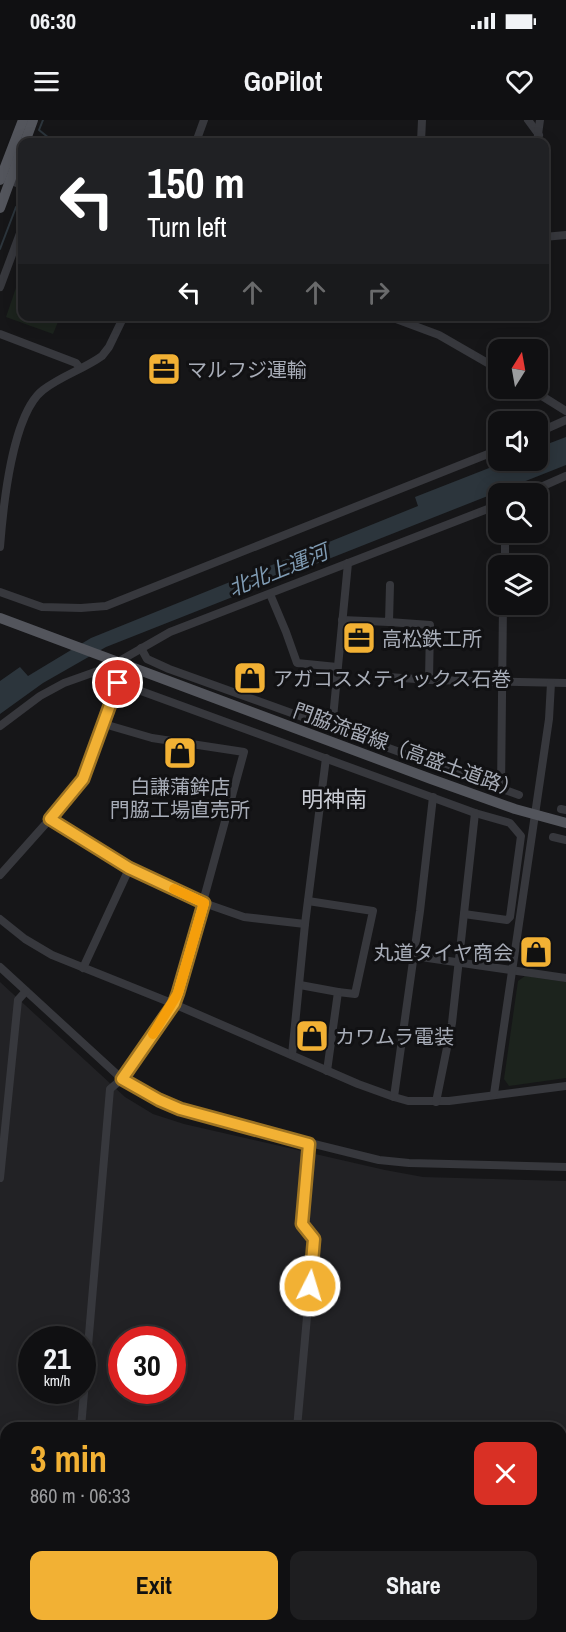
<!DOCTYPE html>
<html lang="en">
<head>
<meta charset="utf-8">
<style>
  :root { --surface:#101012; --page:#1e1e20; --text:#f1f3f6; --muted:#9c9d9f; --line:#303032; --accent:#f2b134 }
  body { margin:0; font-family:"Archivo Narrow","Noto Sans JP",sans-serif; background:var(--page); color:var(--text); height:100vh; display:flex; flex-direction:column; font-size:22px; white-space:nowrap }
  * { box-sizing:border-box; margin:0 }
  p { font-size:20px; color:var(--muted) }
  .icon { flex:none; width:33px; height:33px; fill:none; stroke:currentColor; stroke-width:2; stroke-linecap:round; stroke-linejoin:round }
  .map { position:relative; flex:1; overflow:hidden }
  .side { position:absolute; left:0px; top:1302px; width:567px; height:210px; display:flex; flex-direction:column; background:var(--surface); border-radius:18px 18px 0 0; box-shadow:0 3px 15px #0003,0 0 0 2px var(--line) }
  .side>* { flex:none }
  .guide { position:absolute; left:18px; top:18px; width:531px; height:183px; border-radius:12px; box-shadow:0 3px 15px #0003,0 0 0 2px var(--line); background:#202124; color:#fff; overflow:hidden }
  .needle { width:39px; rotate:11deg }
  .tools { position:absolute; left:488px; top:219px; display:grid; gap:12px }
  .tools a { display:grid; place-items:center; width:60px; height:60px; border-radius:12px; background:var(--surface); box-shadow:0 3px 15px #0003,0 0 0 2px var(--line); font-size:30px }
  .speed { position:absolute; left:18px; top:1206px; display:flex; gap:12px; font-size:30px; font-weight:700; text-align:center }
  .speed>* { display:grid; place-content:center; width:78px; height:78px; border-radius:50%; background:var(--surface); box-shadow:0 3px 15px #0003,0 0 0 2px var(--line); line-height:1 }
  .speed small { font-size:15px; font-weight:400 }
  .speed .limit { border:9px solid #d22; background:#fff; color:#111 }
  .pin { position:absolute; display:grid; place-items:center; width:51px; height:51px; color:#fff; margin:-26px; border:3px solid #fff; border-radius:50%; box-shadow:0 2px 6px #0007 }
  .me { position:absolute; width:66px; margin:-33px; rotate:5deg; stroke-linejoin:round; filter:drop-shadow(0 0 4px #0008) }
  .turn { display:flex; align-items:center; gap:21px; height:126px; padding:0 30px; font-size:27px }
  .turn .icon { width:78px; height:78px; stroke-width:2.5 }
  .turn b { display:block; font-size:42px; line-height:51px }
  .lanes { display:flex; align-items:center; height:57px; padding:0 30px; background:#0003; justify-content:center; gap:30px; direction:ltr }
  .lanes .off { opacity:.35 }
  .round { display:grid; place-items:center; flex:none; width:63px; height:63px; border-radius:12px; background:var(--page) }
  .overview { display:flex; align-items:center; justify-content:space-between; height:102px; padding:0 30px }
  h1 { font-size:36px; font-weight:700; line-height:45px; color:var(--accent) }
  .primary-button { display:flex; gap:12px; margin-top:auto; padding:12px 30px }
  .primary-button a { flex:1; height:69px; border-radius:12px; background:var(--accent); color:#111; font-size:24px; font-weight:700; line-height:69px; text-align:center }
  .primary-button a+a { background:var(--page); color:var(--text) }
  .status { display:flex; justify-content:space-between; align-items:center; height:42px; padding:0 30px; background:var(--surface); direction:ltr }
  .status svg { height:16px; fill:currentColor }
  header { display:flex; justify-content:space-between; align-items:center; height:78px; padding:0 30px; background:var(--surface); font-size:27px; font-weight:700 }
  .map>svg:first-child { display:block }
</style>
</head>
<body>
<div class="status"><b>06:30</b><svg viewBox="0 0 49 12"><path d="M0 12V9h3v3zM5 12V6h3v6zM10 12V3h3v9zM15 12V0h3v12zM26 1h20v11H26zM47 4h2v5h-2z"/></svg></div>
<header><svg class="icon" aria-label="menu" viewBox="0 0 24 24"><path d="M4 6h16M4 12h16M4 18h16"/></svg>GoPilot<svg class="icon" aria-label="heart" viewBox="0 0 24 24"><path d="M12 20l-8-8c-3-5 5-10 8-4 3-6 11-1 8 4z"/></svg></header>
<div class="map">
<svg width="566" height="1512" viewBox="0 0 566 1512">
  <rect width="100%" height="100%" fill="#161618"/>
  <!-- built -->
  <path fill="#222225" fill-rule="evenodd" d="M0,862L125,977L153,994L184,1004L385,1050L423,1057L566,1061V1512H72L0,1506ZM32,1220H82V1270H32ZM122,1220H172V1270H122ZM6,1308H561V1506H6Z"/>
  <!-- green -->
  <g fill="#1c231d">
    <path d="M22,150V196L60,197L53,214L6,197Z"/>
    <path d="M525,856L566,862V958L509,966L504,959L518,861Z"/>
  </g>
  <!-- water -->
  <g fill="#2c353c">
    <path d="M566,317V345L106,527L43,563L0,594V561L20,547L28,556L91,518L418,386L415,377L507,341L537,340V328Z"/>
    <path d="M0,1506L72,1512H0Z"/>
  </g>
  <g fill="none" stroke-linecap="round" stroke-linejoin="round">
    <!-- stream -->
    <g stroke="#2c353c" stroke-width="2">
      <path d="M43,0L39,10L54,22"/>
      <path d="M0,129L16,87"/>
    </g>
    <!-- minor -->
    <g stroke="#37383d" stroke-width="8">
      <path d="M528,0L539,15"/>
      <path d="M196,22L204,0"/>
      <path d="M421,22L422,0"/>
      <path d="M537,22L540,0"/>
      <path d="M6,59L22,65"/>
      <path d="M544,117L566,115"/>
      <path d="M0,167L22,108"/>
      <path d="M388,196L439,215L498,249"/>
      <path d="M0,214L76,243L80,248"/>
      <path d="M529,268L566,291"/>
      <path d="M537,313L566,300"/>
      <path d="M525,374L566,356"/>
      <path d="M0,427C3,388 12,294 43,270C61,256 84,249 102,236L109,227L124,196"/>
      <path d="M505,446V412"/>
      <path d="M0,472L42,487L81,488L106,486L498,330"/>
      <path d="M270,474L286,512L297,543L337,547"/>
      <path d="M342,500L389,502L390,465"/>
      <path d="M141,528L147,539L169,549L519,675"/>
      <path d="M389,557L429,560L430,505L389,502"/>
      <path d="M429,560L566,563"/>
      <path d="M0,606L40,576L64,563L109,547L170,512L498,385"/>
      <path d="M332,608L348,443"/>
      <path d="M501,670L503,484"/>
      <path d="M561,689L566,690"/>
      <path d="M50,699L129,749L204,783L244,797L305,804"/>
      <path d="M553,717L566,720"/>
      <path d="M0,755L66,681L83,659L119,563L475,693L510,703L521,716L510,797L507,800L464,794"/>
      <path d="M308,781L373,791L355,874L338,872L327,951"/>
      <path d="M0,799L25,819L52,835L174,884L358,964L394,977L408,981H449L566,966"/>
      <path d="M414,836L566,858"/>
      <path d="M0,847L122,959L159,980L180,989L213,999L379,1040L409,1043L566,1047"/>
      <path d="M83,848L129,749"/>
      <path d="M300,865L338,872"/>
      <path d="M292,935L305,804L326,638"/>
      <path d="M494,974L549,599L551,563"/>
      <path d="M394,977L420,791L433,677"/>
      <path d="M436,982L452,903L475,693"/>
      <path d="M0,1058L18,880L26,871"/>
      <path d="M81,1308L110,969L122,959L174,884L178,873L244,632L152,618L104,604"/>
      <path d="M297,1308L314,1119L302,1104L309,1024"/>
    </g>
    <!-- major -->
    <g stroke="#53555c" stroke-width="10">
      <path d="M25,22L33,0"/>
      <path d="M0,60L23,0"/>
      <path d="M0,88L22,28"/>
      <path d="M0,498L431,659L515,689L566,703"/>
    </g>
  </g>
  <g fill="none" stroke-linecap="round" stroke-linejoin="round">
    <defs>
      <path id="route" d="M118,563L83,659L50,699L129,748L204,783L178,873L174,884L122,959L159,980L180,989L309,1024L302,1104L314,1119L310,1166"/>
    </defs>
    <!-- route casing -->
    <use href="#route" stroke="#9d7322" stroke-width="15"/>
    <!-- route -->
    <use href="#route" stroke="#f2b134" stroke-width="10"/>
    <!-- slow -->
    <path stroke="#f59e0b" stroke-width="10" d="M153,914L178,873L204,783L174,769"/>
  </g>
  <!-- icons -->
  <defs>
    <symbol id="office-square" viewBox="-11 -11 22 22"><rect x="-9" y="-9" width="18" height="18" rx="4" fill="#f2b134" stroke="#111113"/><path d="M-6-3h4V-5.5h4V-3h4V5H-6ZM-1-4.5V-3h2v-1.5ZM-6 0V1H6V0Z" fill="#111"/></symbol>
    <symbol id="shop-square" viewBox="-11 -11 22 22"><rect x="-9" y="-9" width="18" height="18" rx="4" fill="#f2b134" stroke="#111113"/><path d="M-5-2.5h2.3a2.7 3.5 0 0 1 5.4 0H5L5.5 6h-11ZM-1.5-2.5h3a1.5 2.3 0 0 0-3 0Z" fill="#111"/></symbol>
  </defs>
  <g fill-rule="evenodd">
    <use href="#office-square" x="145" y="230" width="38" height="38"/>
    <use href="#office-square" x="340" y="499" width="38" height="38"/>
    <use href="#shop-square" x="231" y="539" width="38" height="38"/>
    <use href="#shop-square" x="161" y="614" width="38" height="38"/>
    <use href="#shop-square" x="517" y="813" width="38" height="38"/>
    <use href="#shop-square" x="293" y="897" width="38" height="38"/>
  </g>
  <g text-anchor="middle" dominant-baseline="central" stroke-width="6" stroke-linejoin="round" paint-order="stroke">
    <!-- poi labels -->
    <g font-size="20" fill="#a8adb8" stroke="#111113" text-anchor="start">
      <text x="187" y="249">マルフジ運輸</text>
      <text x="382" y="518">高松鉄工所</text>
      <text x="273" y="558">アガコスメティックス石巻</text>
      <text x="180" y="666" text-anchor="middle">白謙蒲鉾店<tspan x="180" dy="23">門脇工場直売所</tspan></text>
      <text x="513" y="832" text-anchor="end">丸道タイヤ商会</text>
      <text x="335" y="916">カワムラ電装</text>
    </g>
    <!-- street labels -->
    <g font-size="20" fill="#a8adb8" stroke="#111113">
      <text transform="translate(407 630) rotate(20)">門脇流留線（高盛土道路）</text>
    </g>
    <!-- water labels -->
    <g font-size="21" font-style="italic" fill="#7f9bb3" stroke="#111113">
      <text transform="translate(278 450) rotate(-22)">北北上運河</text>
    </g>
    <!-- quarter labels -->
    <g font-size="22" fill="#c9ccd4" stroke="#111113">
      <text x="334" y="679">明神南</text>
    </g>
  </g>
</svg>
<div class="tools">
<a><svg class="needle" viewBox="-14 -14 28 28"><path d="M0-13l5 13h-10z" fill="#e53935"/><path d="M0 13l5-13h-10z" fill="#9c9d9f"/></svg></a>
<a><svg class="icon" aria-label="sound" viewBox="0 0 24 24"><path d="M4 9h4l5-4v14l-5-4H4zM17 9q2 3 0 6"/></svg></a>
<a><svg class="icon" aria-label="search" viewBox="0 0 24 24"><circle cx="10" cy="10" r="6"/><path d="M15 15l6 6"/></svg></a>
<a><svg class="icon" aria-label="layers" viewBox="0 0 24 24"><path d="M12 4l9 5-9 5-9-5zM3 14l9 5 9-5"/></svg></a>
</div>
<div class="speed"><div>21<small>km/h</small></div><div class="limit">30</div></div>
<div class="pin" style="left:118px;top:563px;background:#d93025"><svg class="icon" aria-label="arrive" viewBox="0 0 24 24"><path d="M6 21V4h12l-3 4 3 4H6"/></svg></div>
<svg class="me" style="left:310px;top:1166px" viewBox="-20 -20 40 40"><circle r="17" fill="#f2b134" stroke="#fff" stroke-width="3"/><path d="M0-11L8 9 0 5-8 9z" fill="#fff"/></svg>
<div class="guide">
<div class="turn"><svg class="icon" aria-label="left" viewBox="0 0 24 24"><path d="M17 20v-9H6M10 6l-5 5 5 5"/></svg><div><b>150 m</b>Turn left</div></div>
<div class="lanes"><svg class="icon" aria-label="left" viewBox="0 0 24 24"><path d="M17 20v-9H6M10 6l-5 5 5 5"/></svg><svg class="icon off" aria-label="ahead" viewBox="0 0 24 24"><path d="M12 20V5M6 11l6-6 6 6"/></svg><svg class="icon off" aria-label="ahead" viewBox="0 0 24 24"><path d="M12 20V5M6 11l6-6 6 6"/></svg><svg class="icon off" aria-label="right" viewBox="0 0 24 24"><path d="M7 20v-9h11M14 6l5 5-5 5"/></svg></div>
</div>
<section class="side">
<div class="overview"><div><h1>3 min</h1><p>860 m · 06:33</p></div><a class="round" style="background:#d93025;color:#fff"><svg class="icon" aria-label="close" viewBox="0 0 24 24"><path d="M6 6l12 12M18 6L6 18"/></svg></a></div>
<div class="primary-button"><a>Exit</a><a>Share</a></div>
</section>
</div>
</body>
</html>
